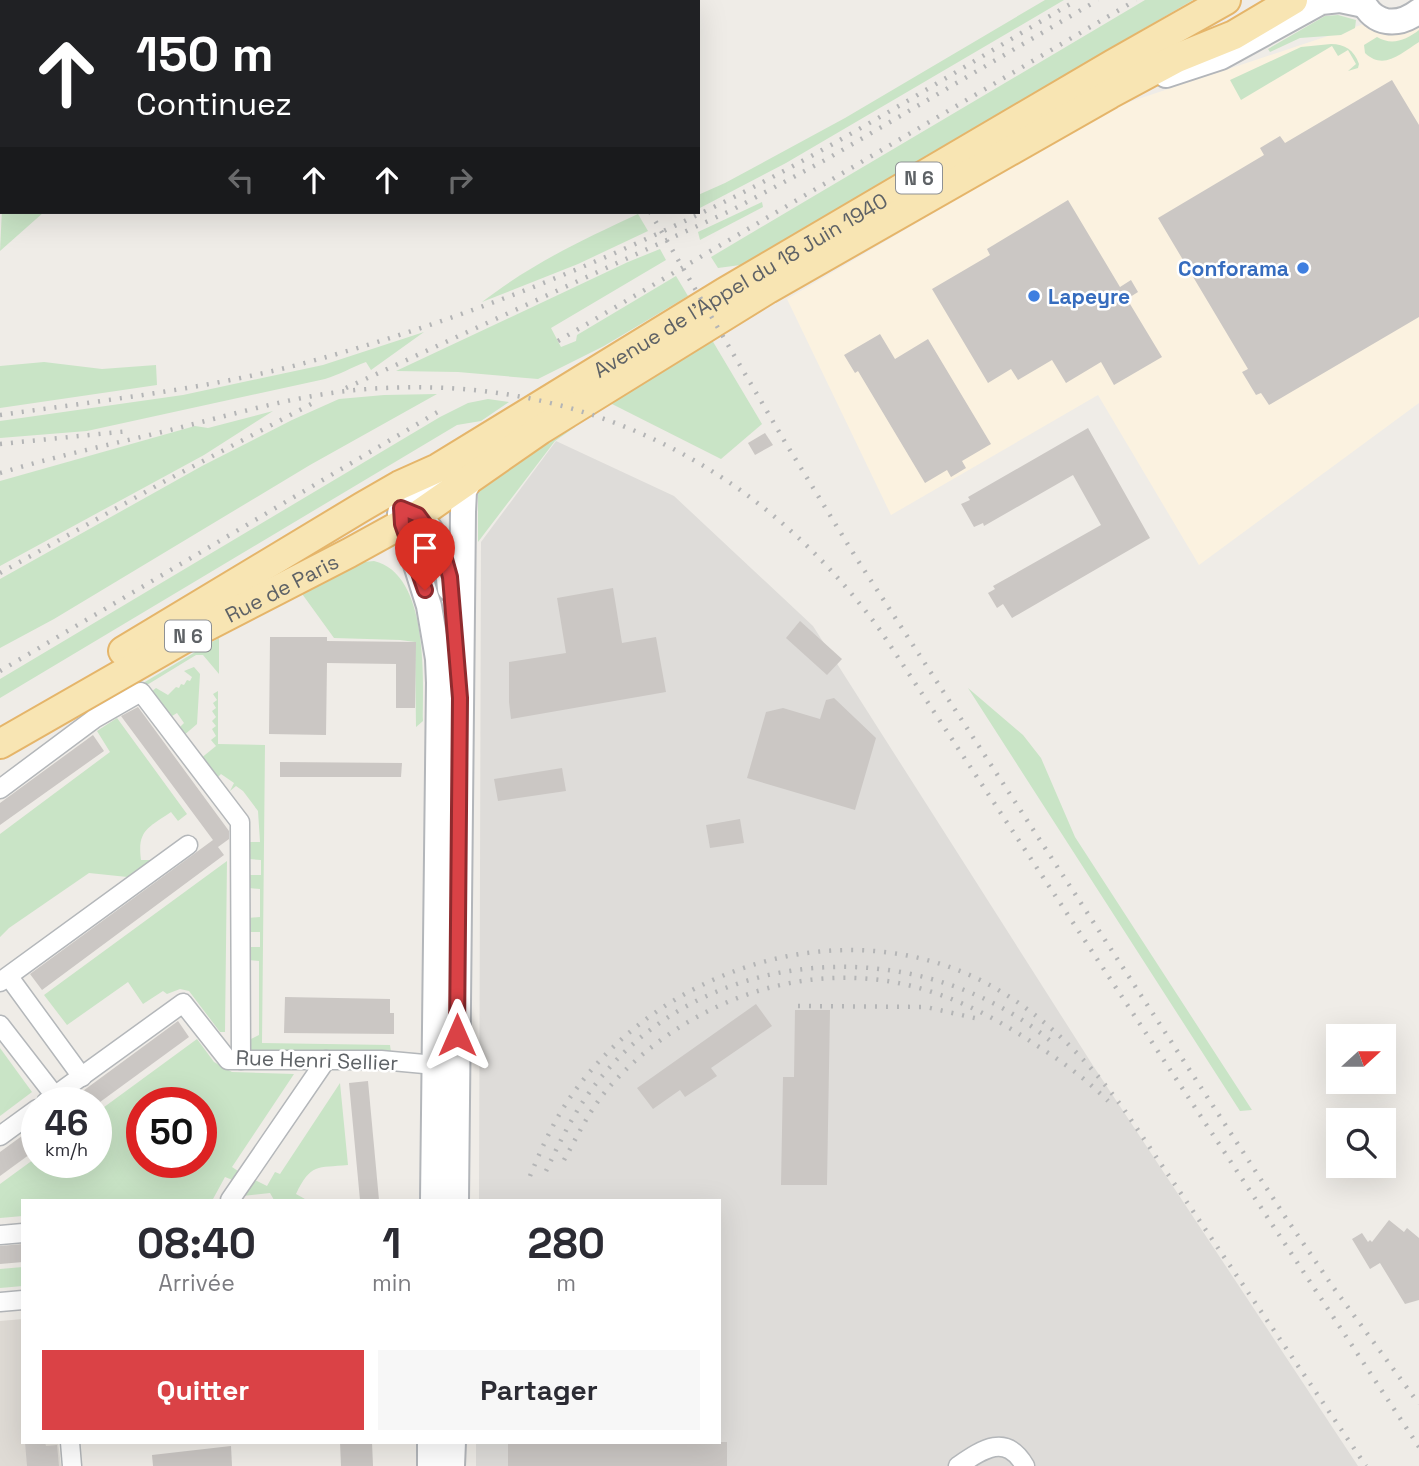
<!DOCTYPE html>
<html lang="fr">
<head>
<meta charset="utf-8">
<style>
  :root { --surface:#fff; --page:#f7f7f7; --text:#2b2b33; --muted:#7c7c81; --accent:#da4246 }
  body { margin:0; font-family:"Space Grotesk",sans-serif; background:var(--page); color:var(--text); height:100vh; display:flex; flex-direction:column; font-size:26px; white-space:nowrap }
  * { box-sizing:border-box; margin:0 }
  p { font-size:23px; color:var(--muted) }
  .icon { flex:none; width:38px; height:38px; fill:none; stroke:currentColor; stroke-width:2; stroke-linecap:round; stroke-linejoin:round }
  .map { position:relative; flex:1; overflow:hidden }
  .side { position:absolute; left:21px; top:1199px; width:700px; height:245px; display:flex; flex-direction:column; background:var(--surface); border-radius:0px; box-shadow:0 7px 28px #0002 }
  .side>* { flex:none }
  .guide { position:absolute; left:0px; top:0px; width:700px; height:214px; box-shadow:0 7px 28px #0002; background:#202124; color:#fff; overflow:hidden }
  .needle { width:46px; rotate:69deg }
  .buttons { position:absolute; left:1326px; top:1024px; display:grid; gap:14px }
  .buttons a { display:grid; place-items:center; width:70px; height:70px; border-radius:0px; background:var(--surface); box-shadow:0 7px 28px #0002; font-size:35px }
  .speed { position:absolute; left:21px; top:1087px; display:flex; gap:14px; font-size:35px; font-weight:700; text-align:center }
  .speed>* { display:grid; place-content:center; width:91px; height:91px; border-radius:50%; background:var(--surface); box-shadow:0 7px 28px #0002; line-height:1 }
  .speed small { font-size:18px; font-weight:400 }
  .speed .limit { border:10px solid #d22; background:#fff; color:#111 }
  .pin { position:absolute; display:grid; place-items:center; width:60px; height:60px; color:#fff; margin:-72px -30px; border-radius:50% 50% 50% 0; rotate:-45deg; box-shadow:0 0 7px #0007 }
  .pin .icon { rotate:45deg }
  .me { position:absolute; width:77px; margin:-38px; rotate:0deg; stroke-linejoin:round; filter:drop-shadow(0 0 5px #0008) }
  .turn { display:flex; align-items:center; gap:24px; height:147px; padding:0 21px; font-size:32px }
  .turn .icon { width:91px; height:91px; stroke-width:2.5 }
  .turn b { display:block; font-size:49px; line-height:60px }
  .lanes { display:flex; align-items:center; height:66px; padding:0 21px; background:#0003; justify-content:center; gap:35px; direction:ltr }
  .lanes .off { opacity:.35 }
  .eta { display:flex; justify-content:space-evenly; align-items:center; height:119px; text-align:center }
  .eta b { font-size:42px; font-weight:700; line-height:49px }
  .cta { display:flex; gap:14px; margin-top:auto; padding:14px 21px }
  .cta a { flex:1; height:80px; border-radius:0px; background:var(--accent); color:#fff; font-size:28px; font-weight:700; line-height:80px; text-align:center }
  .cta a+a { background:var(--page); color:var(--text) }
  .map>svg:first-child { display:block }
</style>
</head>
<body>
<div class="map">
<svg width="1419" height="1466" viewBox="0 0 1419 1466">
  <rect width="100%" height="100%" fill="#efece7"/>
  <!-- commercial -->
  <path fill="#fbf2e0" d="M1419,3V403L1199,565L1098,395L891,515L787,299L1114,107L1403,11Z"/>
  <!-- industrial -->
  <path fill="#dedcd9" d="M556,441L674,496L813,626L1092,1064L1358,1466H476V1442H719V1200H479L481,542Z"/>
  <!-- education -->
  <path fill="#dfdbd5" d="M23,1319V1442H58L61,1466H0V1321Z"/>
  <!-- green -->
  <g fill="#c9e4c6" fill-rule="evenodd">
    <path d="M1045,0H1064L786,163L698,209V195L725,183L845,118Z"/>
    <path d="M1145,0H1193L960,136L748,264L718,268L711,257Z"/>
    <path d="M1338,15L1356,20L1355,28L1341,35L1300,38L1270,52L1268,49L1325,16Z"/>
    <path d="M1419,30V42C1401,53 1384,71 1365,53L1364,45L1377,37C1392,46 1406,40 1419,30Z"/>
    <path d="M1331,44C1345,44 1354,50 1359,64L1358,68L1348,71L1356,64L1348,50L1338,56L1332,46L1241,100L1230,80L1301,47Z"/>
    <path d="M762,202L763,207L700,240L698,232Z"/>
    <path d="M2,209V212H44L0,251Z"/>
    <path d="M638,214L648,231L578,264L482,302C533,263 580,241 638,214Z"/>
    <path d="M660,249L666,260L551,328L561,347L576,341L577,335L676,276L688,296L604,346L538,379L458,372L396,371L628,262Z"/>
    <path d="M424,332L371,370L366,362C352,367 339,375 325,379L87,431L0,438V421L183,395L323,365Z"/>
    <path d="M709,335L762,424L721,459L608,402Z"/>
    <path d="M44,362L102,369L156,365L157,385L0,408V366Z"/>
    <path d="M437,394L310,465L54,619L0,648V579L202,466L292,420L339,399L384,395Z"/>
    <path d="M488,399L509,402L481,421L457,425L0,698V679L440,417L468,403Z"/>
    <path d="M273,411L204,455L0,566V481L195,426L208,428Z"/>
    <path d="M567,423L575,427L555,441L478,542V495L482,484Z"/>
    <path d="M374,561C429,574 423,678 423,721L416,727L415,642L400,640L334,638L300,591L354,563Z"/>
    <path d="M219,638V674L203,655H196L142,688L138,686Z"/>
    <path d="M194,667L200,674L197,724L183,736L178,734L182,731L180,727L184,723L177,713L172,716L170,713L165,715L151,692L156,688L168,695L176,687L179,688L181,684L184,685L187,680L190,681L192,677L184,671Z"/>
    <path d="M968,688L1023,735L1041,758L1075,837L1252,1110L1240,1111Z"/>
    <path d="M218,691V744L265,745L262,1043L390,1045L391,1052L247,1050V1041L259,1035V961L249,960V947H260V932H249L248,918L260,917V889L249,888V875H261V860L249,859L248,842H260L258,811L243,791L236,786L230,791L234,783L221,774L213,782L200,759L216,746L211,740L216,736L212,729L216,726L212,721L216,717L212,711L216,708L213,703L217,700L213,694Z"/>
    <path d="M117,718L187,814L178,821L171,812C148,828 137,830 141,860H152V865L137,878L89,873L9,928L0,937V834L110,752L97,731Z"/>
    <path d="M227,861L225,1032H220L189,991L180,989L167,994L163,991L143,1004L128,982L67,1025L44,995Z"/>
    <path d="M197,1039L214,1062L232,1072L294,1074L232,1167L241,1173L235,1181L225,1177L213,1199L23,1200V1216L0,1218V1184L37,1157V1162H96V1113ZM142,1102H201V1162H142Z"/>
    <path d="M0,1048L32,1092L0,1116Z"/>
    <path d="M340,1083L348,1165C317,1168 311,1163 296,1194L305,1199L302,1200H274L270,1193L243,1196L251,1178L267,1186L275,1172L280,1174Z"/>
    <path d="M23,1267V1286L0,1288V1269Z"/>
  </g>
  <!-- building -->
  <g fill="#cbc7c4">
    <path d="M1392,80L1419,125V317L1269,405L1261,393L1256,395L1242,372L1248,369L1158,218L1264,155L1260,148L1280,136L1285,143Z"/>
    <path d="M1068,200L1120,287L1131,280L1138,292L1127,299L1162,357L1114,385L1101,362L1066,383L1052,360L1018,380L1011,369L988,383L932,289L990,255L987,249Z"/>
    <path d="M880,334L895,359L928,339L991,444L962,461L966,468L951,477L947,470L925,483L858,371L855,373L844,355Z"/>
    <path d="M1088,428L1150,538L1012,618L1003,604L997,608L988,593L995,589L993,586L1101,525L1073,475L984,526L983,523L974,527L961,504L970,500L968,497Z"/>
    <path d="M765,433L773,445L755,455L748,443Z"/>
    <path d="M613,588L622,643L656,637L666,692L511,719L509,702V662L566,653L557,598Z"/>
    <path d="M800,621L842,659L827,675L786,638Z"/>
    <path d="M270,637H327V641L416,642L415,708H396V664L327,663L326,735L269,734Z"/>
    <path d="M834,698L876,738L855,810L747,778L766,712L783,708L820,719L826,700Z"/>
    <path d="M138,707L229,831V839L218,847L224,855L42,990L30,974L213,840L121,716Z"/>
    <path d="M93,735L104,751L0,825V803Z"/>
    <path d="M280,762L402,763L401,777H280Z"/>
    <path d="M562,768L566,791L498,801L494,779Z"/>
    <path d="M740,819L744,843L710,848L706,825Z"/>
    <path d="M285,997L390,999V1013H394V1034L284,1033Z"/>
    <path d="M756,1004L772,1026L711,1068L717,1076L685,1097L680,1090L653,1109L637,1088Z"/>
    <path d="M795,1010H830L827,1185H781L783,1077H794Z"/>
    <path d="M178,1021L189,1037L100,1102H68Z"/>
    <path d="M368,1081L379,1200H360L349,1083Z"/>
    <path d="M37,1125V1149L0,1176V1152Z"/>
    <path d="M1389,1220L1404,1232L1407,1228L1419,1238V1300L1405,1304L1380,1263L1370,1269L1352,1239L1362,1233L1368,1242L1370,1240L1372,1242Z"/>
    <path d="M23,1244V1262L0,1264V1246Z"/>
    <path d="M25,1442H45L46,1446L57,1445L59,1466H27Z"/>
    <path d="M340,1442H372L373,1466H341Z"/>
    <rect x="508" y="1442" width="219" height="24"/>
    <path d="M231,1446L232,1466H153L152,1455Z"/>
  </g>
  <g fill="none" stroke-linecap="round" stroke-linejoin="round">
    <defs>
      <g id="street">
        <path d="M0,789L94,719L141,692L240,822L241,1060"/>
        <path d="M9,977L82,1077"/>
        <path d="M0,982L188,845"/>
        <path d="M0,1025L55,1096"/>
        <path d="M46,1102L183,1003L228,1060H381L435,1065"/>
        <path d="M0,1136L37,1109"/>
        <path d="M230,1200L326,1060"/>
        <path d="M0,1235L23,1233"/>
        <path d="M0,1302L23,1300"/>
        <path d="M70,1442L72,1466"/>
        <path d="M958,1466C983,1449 1006,1433 1025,1466"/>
      </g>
      <g id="secondary">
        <path d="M1362,0C1374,26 1398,27 1419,11"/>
        <path d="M1166,75L1221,57L1321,2L1340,0L1364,5"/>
        <path d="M433,474C421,487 403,496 400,514L429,606L438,659L439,683L433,1200"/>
        <path d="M402,508C432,514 449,563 450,589"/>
        <path d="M456,1200L463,512L464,491L472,476"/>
        <path d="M430,1466V1442"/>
        <path d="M452,1466L453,1442"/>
      </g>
      <g id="primary">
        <path id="s1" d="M123,651L362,507L400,485L438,468L725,292L1113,64L1226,0"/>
        <path id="s2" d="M0,744L192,634L349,553L418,515L540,430L768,289L1110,94L1177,58L1234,35L1293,0"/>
      </g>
    </defs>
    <!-- street casing -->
    <use href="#street" stroke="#b4b7ba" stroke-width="21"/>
    <!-- secondary casing -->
    <use href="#secondary" stroke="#b3b6ba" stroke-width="28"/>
    <!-- primary casing -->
    <use href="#primary" stroke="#e5b56a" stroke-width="32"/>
    <!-- street -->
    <use href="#street" stroke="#fff" stroke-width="18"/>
    <!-- secondary -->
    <use href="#secondary" stroke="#fff" stroke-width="24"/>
    <!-- primary -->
    <use href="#primary" stroke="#f8e5b3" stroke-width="28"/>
    <!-- rail -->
    <g stroke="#b4b5b6" stroke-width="4.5" stroke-dasharray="2 9" stroke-linecap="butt">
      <path d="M535,0L536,2"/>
      <path d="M650,212L785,442L855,556L1286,1218L1333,1287L1419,1404"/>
      <path d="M558,341L1136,0"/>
      <path d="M346,388L732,210L827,159L1098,0"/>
      <path d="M0,415C104,400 210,389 312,361C455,322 593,267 726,201C846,141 961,68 1077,0"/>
      <path d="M0,444L129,431"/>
      <path d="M0,473C56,456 113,444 170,430C231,415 293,396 356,390C570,370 754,458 880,630L1419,1447"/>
      <path d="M0,573L167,480L317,401"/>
      <path d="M0,671L441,410"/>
      <path d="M798,1006L926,1007L979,1019"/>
      <path d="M564,1160C577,1137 588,1113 605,1092C683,1000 812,953 929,991C967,1003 1000,1021 1033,1043C1060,1060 1085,1078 1108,1101"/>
      <path d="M546,1171C562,1137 578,1104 603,1075C714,942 922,932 1053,1043"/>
      <path d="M530,1176C542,1147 555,1118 574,1092C662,970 834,912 974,977C1035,1006 1083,1054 1123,1108L1366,1466"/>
    </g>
  </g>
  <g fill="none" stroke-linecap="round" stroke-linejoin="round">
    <defs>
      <path id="route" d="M425,590L402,524L401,508L418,515L432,534L443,552L450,577L460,698L457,1035"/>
    </defs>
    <!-- route casing -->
    <use href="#route" stroke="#8e2b2e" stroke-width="18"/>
    <!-- route -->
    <use href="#route" stroke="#da4246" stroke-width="12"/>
  </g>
  <!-- markers -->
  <g fill="#3f7fe0" stroke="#fff" stroke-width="2.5">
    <circle cx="1303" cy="268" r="7"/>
    <circle cx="1034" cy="296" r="7"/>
  </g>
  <g text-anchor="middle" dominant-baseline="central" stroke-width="5" stroke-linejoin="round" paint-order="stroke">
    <!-- shield labels -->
    <g fill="#fff" stroke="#8e9194" stroke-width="2">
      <rect x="896" y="162.5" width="46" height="31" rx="5"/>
      <rect x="165" y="620.5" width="46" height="31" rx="5"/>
    </g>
    <g font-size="19" font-weight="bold" fill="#5e6266">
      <text x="919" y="178">N 6</text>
      <text x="188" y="636">N 6</text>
    </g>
    <!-- shop labels -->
    <g font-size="21" font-weight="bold" fill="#366cbe" stroke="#fff" text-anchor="end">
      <text x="1289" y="268">Conforama</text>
      <text x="1048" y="296" text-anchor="start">Lapeyre</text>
    </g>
    <!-- street labels -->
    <g font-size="21" fill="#5e6266" stroke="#fff">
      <text stroke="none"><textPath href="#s1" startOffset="718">Avenue de l'Appel du 18 Juin 1940</textPath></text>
      <text stroke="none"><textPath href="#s2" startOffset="322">Rue de Paris</textPath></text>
      <text transform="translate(317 1060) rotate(2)">Rue Henri Sellier</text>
    </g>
  </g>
</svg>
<div class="buttons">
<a><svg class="needle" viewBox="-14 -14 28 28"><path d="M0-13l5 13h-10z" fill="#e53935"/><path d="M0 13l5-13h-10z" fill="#7c7c81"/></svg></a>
<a><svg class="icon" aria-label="search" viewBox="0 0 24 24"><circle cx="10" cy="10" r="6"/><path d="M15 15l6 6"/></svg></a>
</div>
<div class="speed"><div>46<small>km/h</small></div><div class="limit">50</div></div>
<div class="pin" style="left:425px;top:590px;background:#d93025"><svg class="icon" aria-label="arrive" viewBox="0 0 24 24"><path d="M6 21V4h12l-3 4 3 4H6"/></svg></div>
<svg class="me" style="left:457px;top:1035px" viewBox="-20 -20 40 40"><path d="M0-17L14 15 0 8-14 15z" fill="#da4246" stroke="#fff" stroke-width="4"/></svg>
<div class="guide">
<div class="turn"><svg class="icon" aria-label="ahead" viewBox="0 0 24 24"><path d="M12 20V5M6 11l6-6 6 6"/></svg><div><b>150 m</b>Continuez</div></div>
<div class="lanes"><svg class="icon off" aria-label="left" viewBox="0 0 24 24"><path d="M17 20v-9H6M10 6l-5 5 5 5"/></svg><svg class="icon" aria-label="ahead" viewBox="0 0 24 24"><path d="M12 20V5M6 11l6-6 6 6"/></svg><svg class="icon" aria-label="ahead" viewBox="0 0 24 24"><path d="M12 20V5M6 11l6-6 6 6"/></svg><svg class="icon off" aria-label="right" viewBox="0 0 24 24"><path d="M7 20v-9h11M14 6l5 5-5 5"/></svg></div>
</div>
<section class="side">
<div class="eta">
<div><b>08:40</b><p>Arrivée</p></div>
<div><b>1</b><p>min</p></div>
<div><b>280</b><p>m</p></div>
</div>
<div class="cta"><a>Quitter</a><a>Partager</a></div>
</section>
</div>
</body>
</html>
